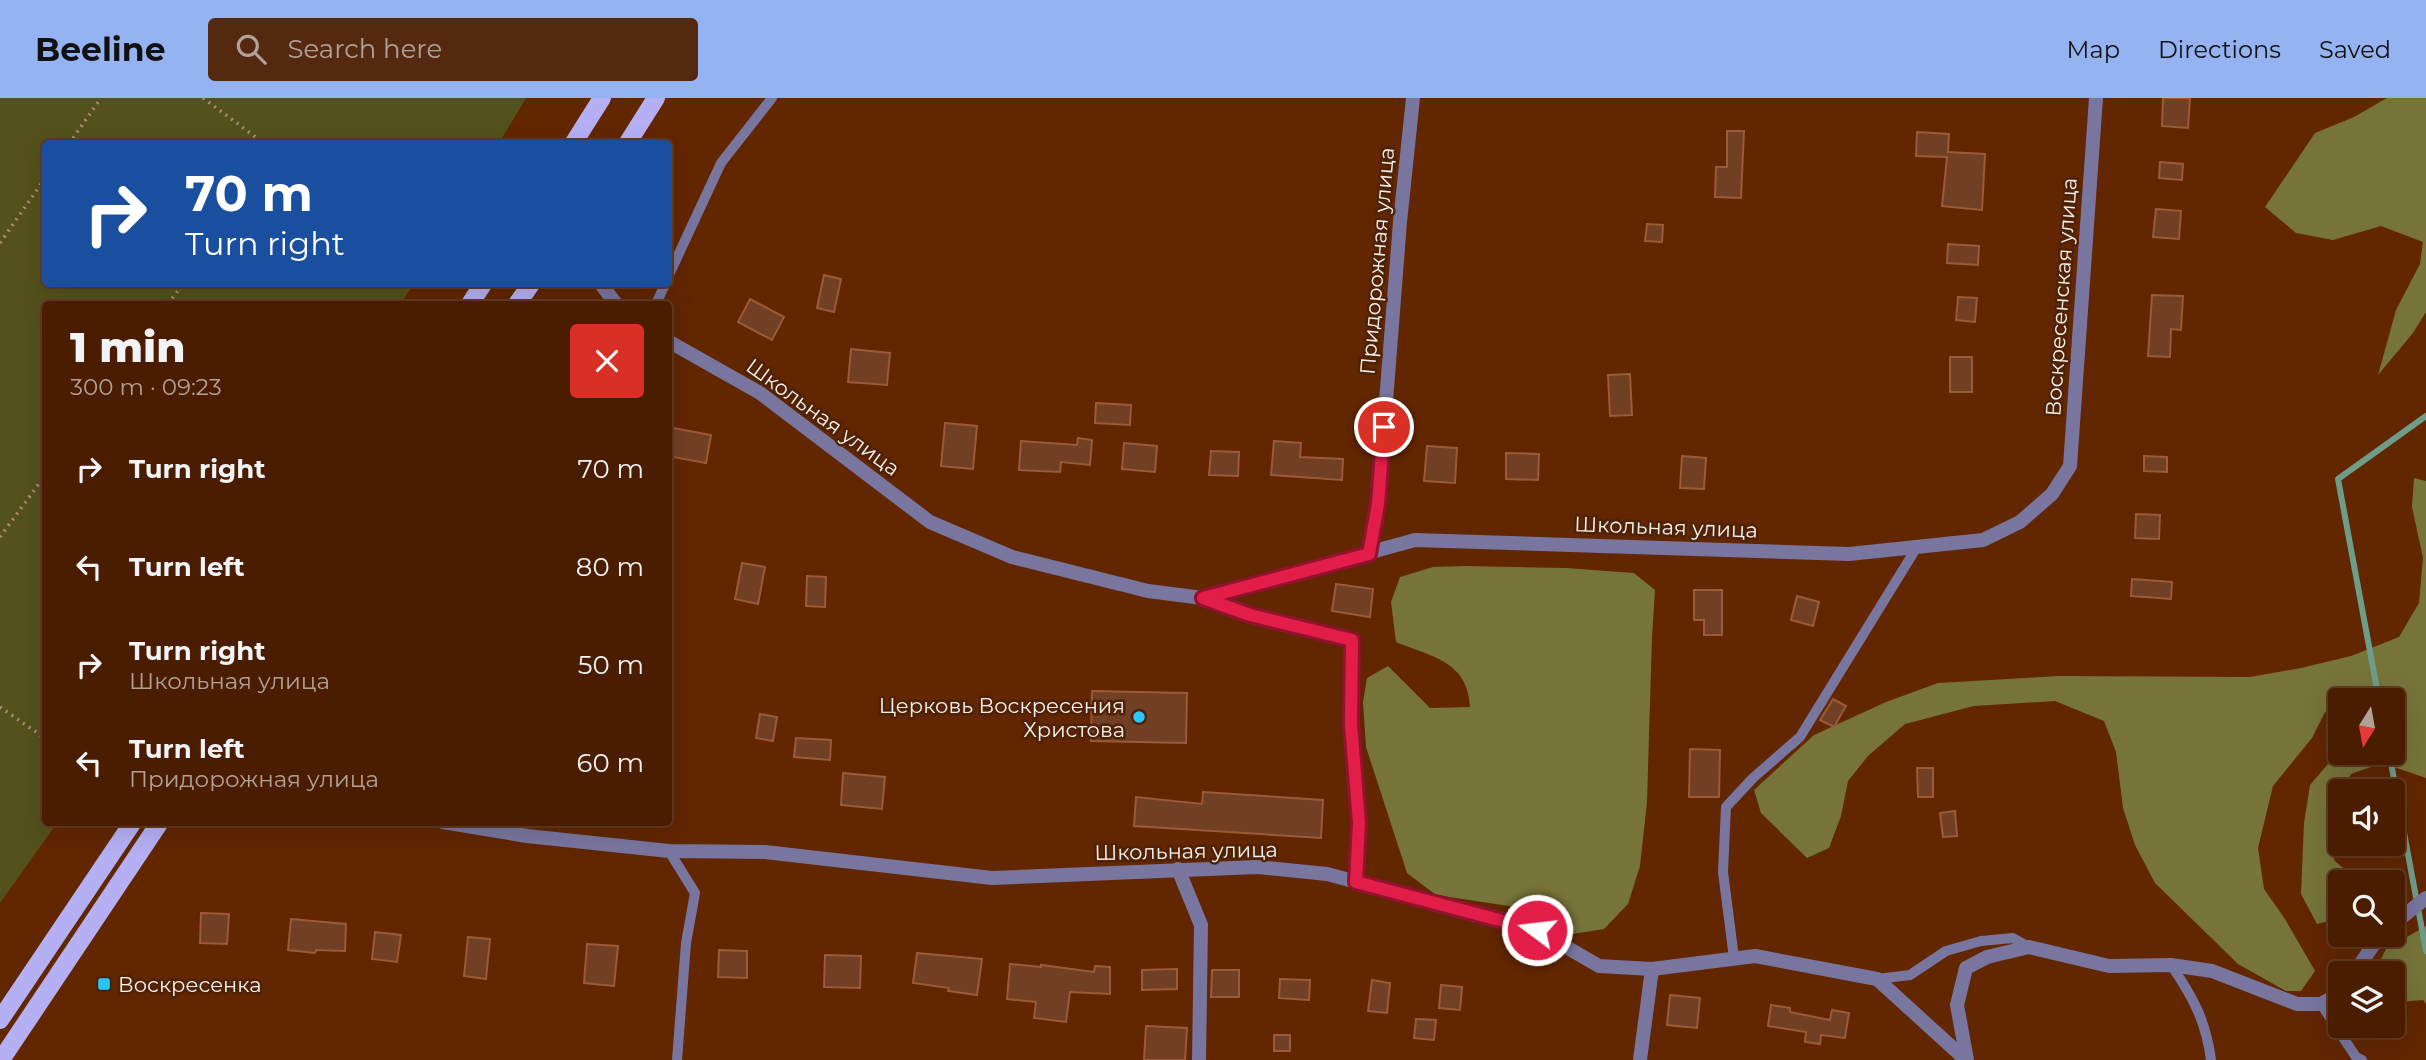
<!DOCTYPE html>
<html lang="en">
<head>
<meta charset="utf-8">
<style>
  :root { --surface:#4a1c00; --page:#54290f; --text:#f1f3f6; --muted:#b2a199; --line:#613a22; --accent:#95b2f1 }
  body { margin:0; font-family:Montserrat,sans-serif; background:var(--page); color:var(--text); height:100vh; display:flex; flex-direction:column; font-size:26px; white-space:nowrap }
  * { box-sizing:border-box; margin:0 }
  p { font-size:23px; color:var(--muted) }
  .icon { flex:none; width:38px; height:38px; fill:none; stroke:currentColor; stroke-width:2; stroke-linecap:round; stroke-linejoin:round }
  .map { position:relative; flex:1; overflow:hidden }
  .panel { position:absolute; left:42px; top:203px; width:630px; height:525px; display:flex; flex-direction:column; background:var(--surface); border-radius:7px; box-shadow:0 7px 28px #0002,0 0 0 2px var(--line) }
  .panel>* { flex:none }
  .top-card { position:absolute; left:42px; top:42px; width:630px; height:147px; border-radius:7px; box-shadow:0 7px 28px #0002,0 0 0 2px var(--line); background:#1a4fa0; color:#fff; overflow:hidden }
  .needle { width:46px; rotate:191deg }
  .buttons { position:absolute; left:2328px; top:590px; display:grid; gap:14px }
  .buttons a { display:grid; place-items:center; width:77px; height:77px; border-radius:7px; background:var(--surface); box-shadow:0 7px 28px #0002,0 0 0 2px var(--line); font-size:35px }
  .pin { position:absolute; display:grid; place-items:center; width:60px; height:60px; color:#fff; margin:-30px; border:4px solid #fff; border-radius:50%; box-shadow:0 2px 7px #0007 }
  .me { position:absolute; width:77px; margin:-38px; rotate:285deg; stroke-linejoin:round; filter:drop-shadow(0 0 5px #0008) }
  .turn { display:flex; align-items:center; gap:24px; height:147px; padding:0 28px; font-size:32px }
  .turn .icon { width:91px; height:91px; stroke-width:2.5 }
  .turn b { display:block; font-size:49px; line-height:60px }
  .round { display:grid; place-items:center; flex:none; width:74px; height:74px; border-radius:7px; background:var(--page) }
  .head { display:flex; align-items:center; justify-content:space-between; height:119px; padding:0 28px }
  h1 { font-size:42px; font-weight:800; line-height:52px }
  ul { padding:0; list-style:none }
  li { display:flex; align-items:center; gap:21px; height:98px; padding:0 28px }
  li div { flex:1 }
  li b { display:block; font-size:26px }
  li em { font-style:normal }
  header { display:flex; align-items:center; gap:42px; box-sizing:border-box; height:98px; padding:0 35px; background:var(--accent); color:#111 }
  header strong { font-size:33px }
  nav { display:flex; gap:38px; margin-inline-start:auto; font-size:24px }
  .search { width:490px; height:63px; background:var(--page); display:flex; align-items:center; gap:18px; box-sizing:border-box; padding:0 24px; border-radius:7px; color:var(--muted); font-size:26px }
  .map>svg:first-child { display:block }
</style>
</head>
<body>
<header>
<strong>Beeline</strong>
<div class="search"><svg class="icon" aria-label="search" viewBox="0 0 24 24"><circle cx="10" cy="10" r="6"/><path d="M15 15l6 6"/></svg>Search here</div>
<nav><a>Map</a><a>Directions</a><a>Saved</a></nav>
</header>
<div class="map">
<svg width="2426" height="962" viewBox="0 0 2426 962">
  <rect width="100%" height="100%" fill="#622600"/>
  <!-- green -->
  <path fill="#53521d" d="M0,0H526L499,45L46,46V186H414L400,206H46V724L57,725L0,805Z"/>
  <!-- forest -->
  <g fill="#767439">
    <path d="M2387,0H2426V214L2413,235L2378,277L2396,212L2420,166L2423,144L2381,128L2333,142L2296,135L2265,109L2315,35L2354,19Z"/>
    <path d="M2414,380L2426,383V680L2382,665L2351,676L2342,693H2340L2332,737L2334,762L2359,784H2340V820L2317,826L2301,796L2304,725L2310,687L2340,652V654H2392V602H2340L2325,614L2312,640L2273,688L2258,750L2264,791L2285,821L2315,873L2301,893H2286L2238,866L2155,785L2135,747L2123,710L2116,654L2104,623L2055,603L1974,608L1905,626L1868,658L1848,683L1841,718L1829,750L1807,760L1761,715L1754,692L1814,637L1886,604L1938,585L2059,578L2250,579L2301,570L2351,558L2399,539L2419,505L2423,460L2412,409Z"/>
    <path d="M1467,468L1566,470L1634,475L1655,492L1652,539L1647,704L1640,768L1628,806L1604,831L1572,836L1522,810L1436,797L1407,775L1366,649L1363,604L1367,580L1388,568L1430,610L1470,609C1468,563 1432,559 1396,544L1391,504L1400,479L1433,469Z"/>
    <path d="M2426,828V906L2423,902L2399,904L2392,901V875H2374L2386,851Z"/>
  </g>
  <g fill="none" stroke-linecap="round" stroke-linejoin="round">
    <!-- stream -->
    <g stroke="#6d9c89" stroke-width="6">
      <path d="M2379,602L2338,381L2426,318"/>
      <path d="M2389,654L2426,853"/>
    </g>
  </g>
  <!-- building -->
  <g fill="#713f24" stroke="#9b5a38" stroke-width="2">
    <path d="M2163,0H2190L2188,30L2162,28Z"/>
    <path d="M1727,33H1744L1741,100L1715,99L1716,69H1727Z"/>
    <path d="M1917,34L1949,36L1948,54L1985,56L1982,112L1942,108L1947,59L1916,58Z"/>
    <path d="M2160,64L2183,66L2182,82L2159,80Z"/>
    <path d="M2156,111L2181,113L2179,141L2153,139Z"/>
    <path d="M1647,126L1663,127L1662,144L1645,143Z"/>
    <path d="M1948,146L1979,148L1978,167L1947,165Z"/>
    <path d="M824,177L841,181L834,214L817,210Z"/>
    <path d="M2152,197L2183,198L2181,232L2171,231L2170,259L2148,258Z"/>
    <path d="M1958,199L1977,200L1975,224L1956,222Z"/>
    <path d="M750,201L784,219L772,242L738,224Z"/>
    <path d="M851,251L890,255L887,287L848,284Z"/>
    <rect x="1950" y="259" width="22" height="35"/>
    <path d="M1630,276L1632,317L1610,318L1608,277Z"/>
    <path d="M1096,305L1131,307L1130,327L1095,325Z"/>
    <path d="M945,325L977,328L973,371L941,368Z"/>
    <path d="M668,329L711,337L706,365L668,358Z"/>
    <path d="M1078,340L1092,342L1090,367L1061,364L1060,374L1019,372L1021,343L1077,347Z"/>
    <path d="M1274,343L1301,345L1300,359L1343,361L1342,382L1271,377Z"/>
    <path d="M1124,345L1157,348L1155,374L1122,371Z"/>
    <path d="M1427,348L1457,350L1455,385L1424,383Z"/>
    <path d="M1211,353L1239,354L1238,378L1209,377Z"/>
    <path d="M1506,355L1539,356L1538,382L1506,381Z"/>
    <path d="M1682,358L1706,360L1704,391L1680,390Z"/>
    <path d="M2144,358L2167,359V374L2144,373Z"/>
    <path d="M2136,416L2160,417L2159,441L2135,440Z"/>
    <path d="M742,465L765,469L758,506L735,501Z"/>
    <path d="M807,478L826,479L825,509L806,508Z"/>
    <path d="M2132,481L2172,484L2171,501L2131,498Z"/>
    <path d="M1336,486L1373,491L1370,519L1332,513Z"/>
    <path d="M1694,492H1722V537H1704V522H1694Z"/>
    <path d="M1797,498L1819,504L1813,528L1791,522Z"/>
    <path d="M1092,593L1187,595L1186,645L1091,643Z"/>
    <path d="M1833,601L1846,608L1834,629L1820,622Z"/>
    <path d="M760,616L777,619L773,643L756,640Z"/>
    <path d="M796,640L831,642L830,662L794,659Z"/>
    <path d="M1690,651L1720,652L1719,699H1689Z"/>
    <path d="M1917,670H1933V699H1918Z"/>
    <path d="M843,675L885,679L882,711L841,707Z"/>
    <path d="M1203,694L1323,702L1321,740L1134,728L1136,699L1202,706Z"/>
    <path d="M1955,713L1957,738L1943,739L1940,715Z"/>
    <path d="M201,815L229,816L227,846L200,845Z"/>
    <path d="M291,821L346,826L345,853L316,852L315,855L288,852Z"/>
    <path d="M375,834L401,837L397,864L372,861Z"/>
    <path d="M468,839L490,841L486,881L464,878Z"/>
    <path d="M587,846L618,848L614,888L584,885Z"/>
    <path d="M719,852L747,853V880L718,879Z"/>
    <path d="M917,855L982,861L977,897L948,893L949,890L913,885Z"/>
    <path d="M825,857L861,858L860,890L824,889Z"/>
    <path d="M1010,866L1041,869V867L1094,874L1095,868L1110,869V896L1070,894L1066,924L1034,920L1036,904L1007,901Z"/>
    <path d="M1177,871V891L1142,892V872Z"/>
    <path d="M1212,872H1239V899H1211Z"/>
    <path d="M1280,881L1310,882L1309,902L1279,900Z"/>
    <path d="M1372,882L1390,885L1387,915L1368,913Z"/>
    <path d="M1441,887L1462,889L1460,912L1439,910Z"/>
    <path d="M1670,897L1700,900L1697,930L1667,927Z"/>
    <path d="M1771,907L1790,910V914L1830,922L1832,912L1849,915L1845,940L1821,937L1820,946L1805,944L1806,934L1768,928Z"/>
    <path d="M1416,921L1436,922L1434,942L1414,940Z"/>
    <path d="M1146,928L1187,930L1185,962H1144Z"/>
    <rect x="1274" y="937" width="16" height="16"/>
  </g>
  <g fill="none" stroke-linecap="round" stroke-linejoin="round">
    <!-- path -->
    <g stroke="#ac8974" stroke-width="3.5" stroke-dasharray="2 5" stroke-linecap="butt">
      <path d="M203,0L265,46"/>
      <path d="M69,46L101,0"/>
      <path d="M0,145L46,79"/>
      <path d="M168,206L183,186"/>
      <path d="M0,439L46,376"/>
      <path d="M0,609L46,641"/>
    </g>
    <!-- service -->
    <g stroke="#78759f" stroke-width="10">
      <path d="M668,179L721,65L772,0"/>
      <path d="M656,206L665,186"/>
      <path d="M669,753L695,795L686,845L677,962"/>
      <path d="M1734,860L1723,774L1726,709L1753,680L1800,639L1917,449"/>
      <path d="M2171,867C2193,899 2206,923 2211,962"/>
      <path d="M1877,881L1910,877L1946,853L1981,843L2013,840L2029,849"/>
      <path d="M2321,906L2356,959L2362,962"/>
    </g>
    <!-- minor -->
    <g stroke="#78759f" stroke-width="14">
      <path d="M601,186L616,206"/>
      <path d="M668,243L760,295L930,424L1012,459L1148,493L1203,500L1415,442L1849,456L1983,442L2020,424L2052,396L2070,368L2096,0"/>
      <path d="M1369,456L1378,406L1400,124L1413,0"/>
      <path d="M1203,500L1250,518L1352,542L1351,626L1359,725L1356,784"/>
      <path d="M443,724L527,738L669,753L765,754L992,780L1257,769L1327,776L1537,832L1599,868L1652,871L1755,858L1877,881L1966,962"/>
      <path d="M1178,771L1201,827L1199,962"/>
      <path d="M2392,827L2426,800"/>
      <path d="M2354,875L2381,836"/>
      <path d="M1640,962L1652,871"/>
      <path d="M1967,962L1957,907L1966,870L1987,859L2029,849L2109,868L2171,867L2212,873L2297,906H2321L2340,895"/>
    </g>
    <!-- primary -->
    <g stroke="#b5b0f4" stroke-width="18">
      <path d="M573,46L602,0"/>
      <path d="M627,46L656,0"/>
      <path d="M470,206L483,186"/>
      <path d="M517,206L531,186"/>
      <path d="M0,922L133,724"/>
      <path d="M1,962L160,724"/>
    </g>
  </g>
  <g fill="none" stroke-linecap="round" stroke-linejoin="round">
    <defs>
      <path id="route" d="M1384,329L1378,406L1369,456L1203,500L1250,517L1352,542L1351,626L1359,725L1356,784L1537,832"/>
    </defs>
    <!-- route casing -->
    <use href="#route" stroke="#92132f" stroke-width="18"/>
    <!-- route -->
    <use href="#route" stroke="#e11d48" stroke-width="12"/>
  </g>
  <!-- markers -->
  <g fill="#28c8ff" stroke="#4f2105" stroke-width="2.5">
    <circle cx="1139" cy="619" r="7"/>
    <rect x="97" y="879" width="14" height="14" rx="3.5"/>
  </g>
  <g text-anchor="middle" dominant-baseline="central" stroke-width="5" stroke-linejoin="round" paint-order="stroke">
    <!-- street labels -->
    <g font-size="21" fill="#faf2ee" stroke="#4f2105">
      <text transform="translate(1377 163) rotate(-85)">Придорожная улица</text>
      <text transform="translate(2061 199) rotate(-86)">Воскресенская улица</text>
      <text transform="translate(823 319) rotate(36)">Школьная улица</text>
      <text transform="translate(1666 429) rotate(2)">Школьная улица</text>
      <text transform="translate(1186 753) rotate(-1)">Школьная улица</text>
    </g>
    <!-- poi labels -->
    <g font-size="21" fill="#faf2ee" stroke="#4f2105" text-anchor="end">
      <text x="1125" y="607">Церковь Воскресения<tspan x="1125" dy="24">Христова</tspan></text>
      <text x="118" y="886" text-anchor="start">Воскресенка</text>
    </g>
  </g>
</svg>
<div class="buttons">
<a><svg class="needle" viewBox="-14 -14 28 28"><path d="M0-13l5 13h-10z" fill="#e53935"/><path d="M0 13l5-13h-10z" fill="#b2a199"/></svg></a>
<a><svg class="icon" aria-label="sound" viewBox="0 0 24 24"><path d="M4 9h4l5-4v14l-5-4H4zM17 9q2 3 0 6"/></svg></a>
<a><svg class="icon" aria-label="search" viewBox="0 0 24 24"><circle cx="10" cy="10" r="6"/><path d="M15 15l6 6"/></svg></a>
<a><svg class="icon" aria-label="layers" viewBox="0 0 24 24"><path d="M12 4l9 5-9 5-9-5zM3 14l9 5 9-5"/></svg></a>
</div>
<div class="pin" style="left:1384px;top:329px;background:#d93025"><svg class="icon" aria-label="arrive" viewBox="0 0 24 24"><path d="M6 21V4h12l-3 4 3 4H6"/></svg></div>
<svg class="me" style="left:1537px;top:832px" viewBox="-20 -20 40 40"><circle r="17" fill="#e11d48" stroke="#fff" stroke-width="3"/><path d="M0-11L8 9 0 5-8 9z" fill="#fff"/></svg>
<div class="top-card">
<div class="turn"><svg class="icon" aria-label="right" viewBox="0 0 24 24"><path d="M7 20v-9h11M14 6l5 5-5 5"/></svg><div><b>70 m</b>Turn right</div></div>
</div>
<section class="panel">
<div class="head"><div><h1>1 min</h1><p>300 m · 09:23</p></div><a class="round" style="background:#d93025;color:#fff"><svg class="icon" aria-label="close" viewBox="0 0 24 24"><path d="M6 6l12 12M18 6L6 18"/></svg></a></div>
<ul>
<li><svg class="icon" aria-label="right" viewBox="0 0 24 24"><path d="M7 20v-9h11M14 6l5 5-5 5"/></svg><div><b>Turn right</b></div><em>70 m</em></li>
<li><svg class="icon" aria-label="left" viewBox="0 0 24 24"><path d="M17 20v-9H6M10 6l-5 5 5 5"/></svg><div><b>Turn left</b></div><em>80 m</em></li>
<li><svg class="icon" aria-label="right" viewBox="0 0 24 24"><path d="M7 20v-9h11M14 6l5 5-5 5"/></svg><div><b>Turn right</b><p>Школьная улица</p></div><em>50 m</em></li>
<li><svg class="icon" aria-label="left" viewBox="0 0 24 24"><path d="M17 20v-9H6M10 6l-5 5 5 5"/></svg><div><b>Turn left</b><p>Придорожная улица</p></div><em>60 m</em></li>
</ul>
</section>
</div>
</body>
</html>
